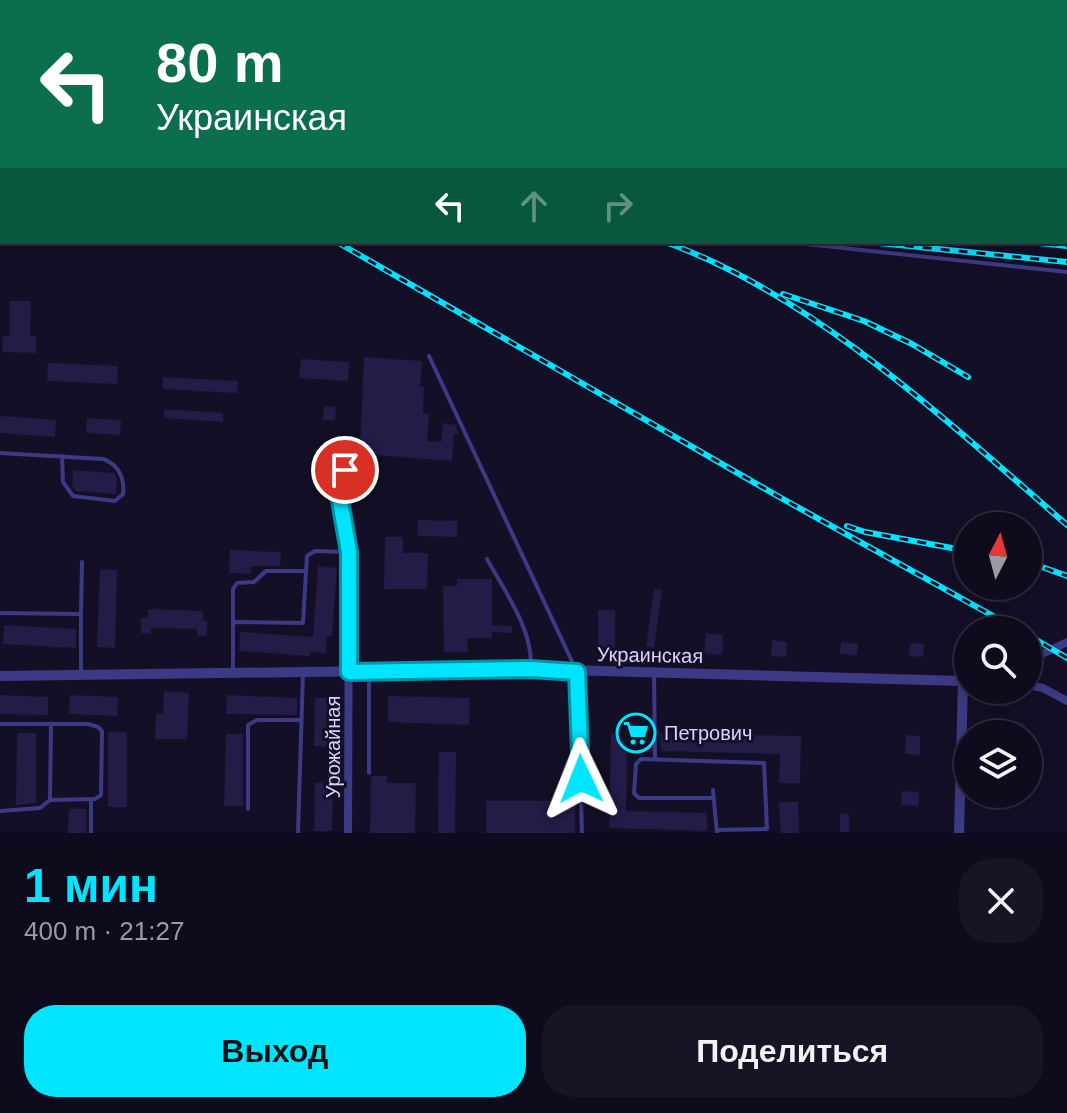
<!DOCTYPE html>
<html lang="ru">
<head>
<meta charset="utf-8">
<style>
  :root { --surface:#0e0b1c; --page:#171425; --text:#f1f3f6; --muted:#9b9ba3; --line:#2e2b3b; --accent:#00e5ff }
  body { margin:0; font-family:Arial,sans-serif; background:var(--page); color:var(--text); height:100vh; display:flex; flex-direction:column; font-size:30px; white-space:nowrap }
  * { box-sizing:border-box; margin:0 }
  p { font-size:26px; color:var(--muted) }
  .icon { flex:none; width:44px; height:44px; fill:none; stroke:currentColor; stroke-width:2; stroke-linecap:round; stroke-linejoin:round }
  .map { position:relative; height:833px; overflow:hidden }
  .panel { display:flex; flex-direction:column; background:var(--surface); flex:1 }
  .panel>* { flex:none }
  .banner { position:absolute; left:0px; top:0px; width:1068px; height:244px; box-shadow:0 4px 20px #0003,0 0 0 2px var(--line); background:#0b6e4f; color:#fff; overflow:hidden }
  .needle { width:52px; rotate:6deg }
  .controls { position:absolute; left:954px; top:512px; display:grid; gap:16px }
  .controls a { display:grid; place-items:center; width:88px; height:88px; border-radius:50%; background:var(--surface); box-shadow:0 4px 20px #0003,0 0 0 2px var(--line); font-size:40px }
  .pin { position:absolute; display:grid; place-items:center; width:68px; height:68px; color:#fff; margin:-34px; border:4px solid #fff; border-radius:50%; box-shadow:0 2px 8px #0007 }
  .me { position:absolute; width:88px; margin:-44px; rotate:358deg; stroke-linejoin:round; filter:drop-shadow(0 0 6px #0008) }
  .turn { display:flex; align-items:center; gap:28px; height:168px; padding:0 24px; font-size:36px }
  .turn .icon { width:104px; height:104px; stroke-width:2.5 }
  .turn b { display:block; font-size:56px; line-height:68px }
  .lanes { display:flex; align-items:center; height:76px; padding:0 24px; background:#0003; justify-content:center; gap:40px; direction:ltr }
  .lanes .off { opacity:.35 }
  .round { display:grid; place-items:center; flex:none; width:84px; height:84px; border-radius:32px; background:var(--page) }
  .overview { display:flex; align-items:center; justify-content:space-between; height:136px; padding:0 24px }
  h1 { font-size:48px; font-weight:600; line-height:60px; color:var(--accent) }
  .button { display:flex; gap:16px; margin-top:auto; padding:16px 24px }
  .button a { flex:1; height:92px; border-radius:32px; background:var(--accent); color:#111; font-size:32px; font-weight:600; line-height:92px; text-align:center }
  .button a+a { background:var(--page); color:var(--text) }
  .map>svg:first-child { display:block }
</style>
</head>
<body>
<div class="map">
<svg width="1067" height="833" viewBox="0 0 1067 833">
  <rect width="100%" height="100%" fill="#130f26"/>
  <!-- building -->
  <g fill="#241b47">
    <path d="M10,301H31L30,336H36V353L2,352L3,336H10Z"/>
    <path d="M364,357L422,361L420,386L424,387L423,413L429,414L427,441L441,442L443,423L456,425L458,434H454L452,461L360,454Z"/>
    <path d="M301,359L349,362L348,381L299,378Z"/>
    <path d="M48,363L118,366L117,384L47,381Z"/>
    <path d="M163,377L238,381L237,393L163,389Z"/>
    <path d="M324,406L336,407L335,420H323Z"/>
    <path d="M164,409L223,413V422L164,418Z"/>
    <path d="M0,416L56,420L55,437L0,433Z"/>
    <path d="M87,418L121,420L120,435L86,433Z"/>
    <path d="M323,465H334V476L322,475Z"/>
    <path d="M73,470L114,473L117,479L116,494L76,491L72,486Z"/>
    <path d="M418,520L457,521V537L418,536Z"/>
    <path d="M385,537H403V553H428L427,589H384Z"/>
    <path d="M230,550L281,552L280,566H251V574L229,573Z"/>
    <path d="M318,566L337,568L332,636H327L326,653L310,652V656L239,651L240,632L313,637Z"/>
    <path d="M100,569L117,570L115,648L97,647Z"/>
    <path d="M457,579H492V625L512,626V633L492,632V638H467L468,652H444L443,586H457Z"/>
    <path d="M654,589L662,590L654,648L646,646Z"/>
    <path d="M148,609L203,611V621H207V636H197V629L151,628V634L141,633V618H148Z"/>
    <rect x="598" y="610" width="17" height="43"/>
    <path d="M4,625L76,629V648L3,644Z"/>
    <path d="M706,633L723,635L722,655L704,653Z"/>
    <path d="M772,640L787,642L786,657L771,656Z"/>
    <path d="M841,642L858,644L857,655L840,654Z"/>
    <path d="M910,643L924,644L923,657L909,656Z"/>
    <path d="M164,691L189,693L187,739H155L156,714H163Z"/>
    <path d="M0,695L48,697V715L0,714Z"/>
    <path d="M70,695L118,697L117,716L69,714Z"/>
    <path d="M227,695L297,698V715L226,714Z"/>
    <path d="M388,696L470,698L469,725L388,722Z"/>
    <path d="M315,698H333V747L314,746Z"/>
    <path d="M1013,721L1024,723L1023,734H979L981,722L1012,726Z"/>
    <path d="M633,731H650V750L627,749L626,811L707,813V831L609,828L611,734L633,735Z"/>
    <rect x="108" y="732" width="19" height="75"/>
    <path d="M17,733H36V803L16,805Z"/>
    <path d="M660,733L801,736L800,783H779L780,754L661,751Z"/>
    <path d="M226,734H243V806H224Z"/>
    <path d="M906,735L920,736V755L905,754Z"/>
    <path d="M439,752H456L455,833H438Z"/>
    <path d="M373,776H387V783H416L415,833H370L371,778Z"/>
    <path d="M315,783H333L332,831H314Z"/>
    <path d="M902,791L919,792L918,806L901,805Z"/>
    <rect x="486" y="801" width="89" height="32"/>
    <path d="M779,802H798L799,833H781Z"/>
    <path d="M69,809H86V833H68Z"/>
    <path d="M840,813L849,814V832H840Z"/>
  </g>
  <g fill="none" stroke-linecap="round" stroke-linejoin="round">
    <!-- service -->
    <g stroke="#3d3a85" stroke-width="4">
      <path d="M158,0V2"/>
      <path d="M0,36L2,37"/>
      <path d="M787,242L1067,272"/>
      <path d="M429,356L577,672L582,833"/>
      <path d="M0,453L103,459C118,464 125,478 123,494L115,501L73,496L63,482L62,456"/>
      <path d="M487,559C505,592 532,628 531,666"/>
      <path d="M0,613L81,614V674"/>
      <path d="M81,614L82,562"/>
      <path d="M233,622V589L237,583L254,582L266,571H306"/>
      <path d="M233,670V622L303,623L307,556L315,551L349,552"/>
      <path d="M654,673L655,759"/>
      <path d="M369,674V773"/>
      <path d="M0,724H88L98,727L102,731L101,795L95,799L50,800"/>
      <path d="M713,790L717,833"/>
      <path d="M713,798H639L634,793L636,764L641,759L764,763L767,829L717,830"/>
      <path d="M248,809V725L257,720H301"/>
      <path d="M0,811L40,808L50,800L51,724"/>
      <path d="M91,833V799"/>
      <path d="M298,833L303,672"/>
    </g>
    <!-- minor -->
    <g stroke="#3d3a85" stroke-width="8">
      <path d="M345,470L339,495L349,552L348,833"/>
      <path d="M1028,661L1067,642"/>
      <path d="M1028,685L1043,688L1067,701"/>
    </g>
    <!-- tertiary -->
    <path stroke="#3d3a85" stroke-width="10" d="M0,676L530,669L963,681L959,833"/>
    <defs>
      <g id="rail">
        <path d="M239,0L247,2"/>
        <path d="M340,0L344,2"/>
        <path d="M422,0L428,2"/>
        <path d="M477,0L482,2"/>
        <path d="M523,0L530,2"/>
        <path d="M0,3H2"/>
        <path d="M1066,10L1067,9"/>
        <path d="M0,22H2"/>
        <path d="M1066,82H1067"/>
        <path d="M1066,95H1067"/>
        <path d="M0,98H2"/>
        <path d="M1066,110L1067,109"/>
        <path d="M0,116H2"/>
        <path d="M0,141H2"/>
        <path d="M0,155H2"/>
        <path d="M1066,173H1067"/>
        <path d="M1066,206L1067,207"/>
        <path d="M1066,230H1067"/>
        <path d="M337,242L774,494L1018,630"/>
        <path d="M665,242C812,294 949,423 1067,525"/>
        <path d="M869,242L1067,262"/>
        <path d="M1030,242L1067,246"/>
        <path d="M783,294L864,321L912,344L968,377"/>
        <path d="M847,526L865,532L968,551"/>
        <path d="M1028,562L1067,576"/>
        <path d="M1028,635L1067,658"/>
      </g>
    </defs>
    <!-- rail casing -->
    <use href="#rail" stroke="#00e5ff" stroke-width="6"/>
    <!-- rail -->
    <use href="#rail" stroke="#130f26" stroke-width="3" stroke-dasharray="9" stroke-linecap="butt"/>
  </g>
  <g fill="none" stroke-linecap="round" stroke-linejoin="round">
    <defs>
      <path id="route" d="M345,470L339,495L349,552V672L530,669L577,672L581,779"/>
    </defs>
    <!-- route casing -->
    <use href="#route" stroke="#0095a6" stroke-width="20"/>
    <!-- route -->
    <use href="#route" stroke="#00e5ff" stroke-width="14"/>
  </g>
  <!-- icons -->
  <defs>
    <symbol id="supermarket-ring" viewBox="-11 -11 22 22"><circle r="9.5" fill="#130f26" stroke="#00e5ff" stroke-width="1.5"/><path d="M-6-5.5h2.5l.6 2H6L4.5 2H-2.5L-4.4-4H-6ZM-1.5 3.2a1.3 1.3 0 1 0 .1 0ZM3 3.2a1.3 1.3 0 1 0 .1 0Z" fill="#00e5ff"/></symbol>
  </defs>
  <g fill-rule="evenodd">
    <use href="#supermarket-ring" x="614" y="711" width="44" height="44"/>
  </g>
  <g text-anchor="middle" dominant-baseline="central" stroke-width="6" stroke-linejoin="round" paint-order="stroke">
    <!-- street labels -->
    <g font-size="20" fill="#d9d4ff" stroke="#130f26">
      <text transform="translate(650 655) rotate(1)">Украинская</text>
      <text transform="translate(333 747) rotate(-90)">Урожайная</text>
    </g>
    <!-- poi labels -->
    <g font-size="20" fill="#d9d4ff" stroke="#130f26" text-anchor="start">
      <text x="664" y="733">Петрович</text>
    </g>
  </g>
</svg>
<div class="controls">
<a><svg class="needle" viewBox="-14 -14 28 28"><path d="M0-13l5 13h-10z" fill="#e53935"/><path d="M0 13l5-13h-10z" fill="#9b9ba3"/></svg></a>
<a><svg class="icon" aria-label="search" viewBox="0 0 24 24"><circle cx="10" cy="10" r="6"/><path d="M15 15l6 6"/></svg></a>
<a><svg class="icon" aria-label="layers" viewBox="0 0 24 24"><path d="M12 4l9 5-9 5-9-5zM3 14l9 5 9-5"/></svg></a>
</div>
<div class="pin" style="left:345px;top:470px;background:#d93025"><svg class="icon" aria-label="arrive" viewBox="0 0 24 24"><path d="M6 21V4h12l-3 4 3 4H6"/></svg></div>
<svg class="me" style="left:581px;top:779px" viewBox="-20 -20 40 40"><path d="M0-17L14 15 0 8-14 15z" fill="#00e5ff" stroke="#fff" stroke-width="4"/></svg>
<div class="banner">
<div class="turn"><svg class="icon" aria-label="left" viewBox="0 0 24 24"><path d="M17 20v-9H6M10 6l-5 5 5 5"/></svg><div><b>80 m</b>Украинская</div></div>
<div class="lanes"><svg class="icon" aria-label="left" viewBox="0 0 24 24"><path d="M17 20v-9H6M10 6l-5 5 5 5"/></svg><svg class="icon off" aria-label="ahead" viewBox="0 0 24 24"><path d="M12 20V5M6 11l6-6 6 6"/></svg><svg class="icon off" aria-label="right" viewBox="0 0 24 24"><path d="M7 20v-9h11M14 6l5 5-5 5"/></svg></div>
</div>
</div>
<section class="panel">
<div class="overview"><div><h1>1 мин</h1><p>400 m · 21:27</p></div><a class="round"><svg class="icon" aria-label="close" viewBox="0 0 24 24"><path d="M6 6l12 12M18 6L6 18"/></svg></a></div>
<div class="button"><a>Выход</a><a>Поделиться</a></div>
</section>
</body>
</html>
